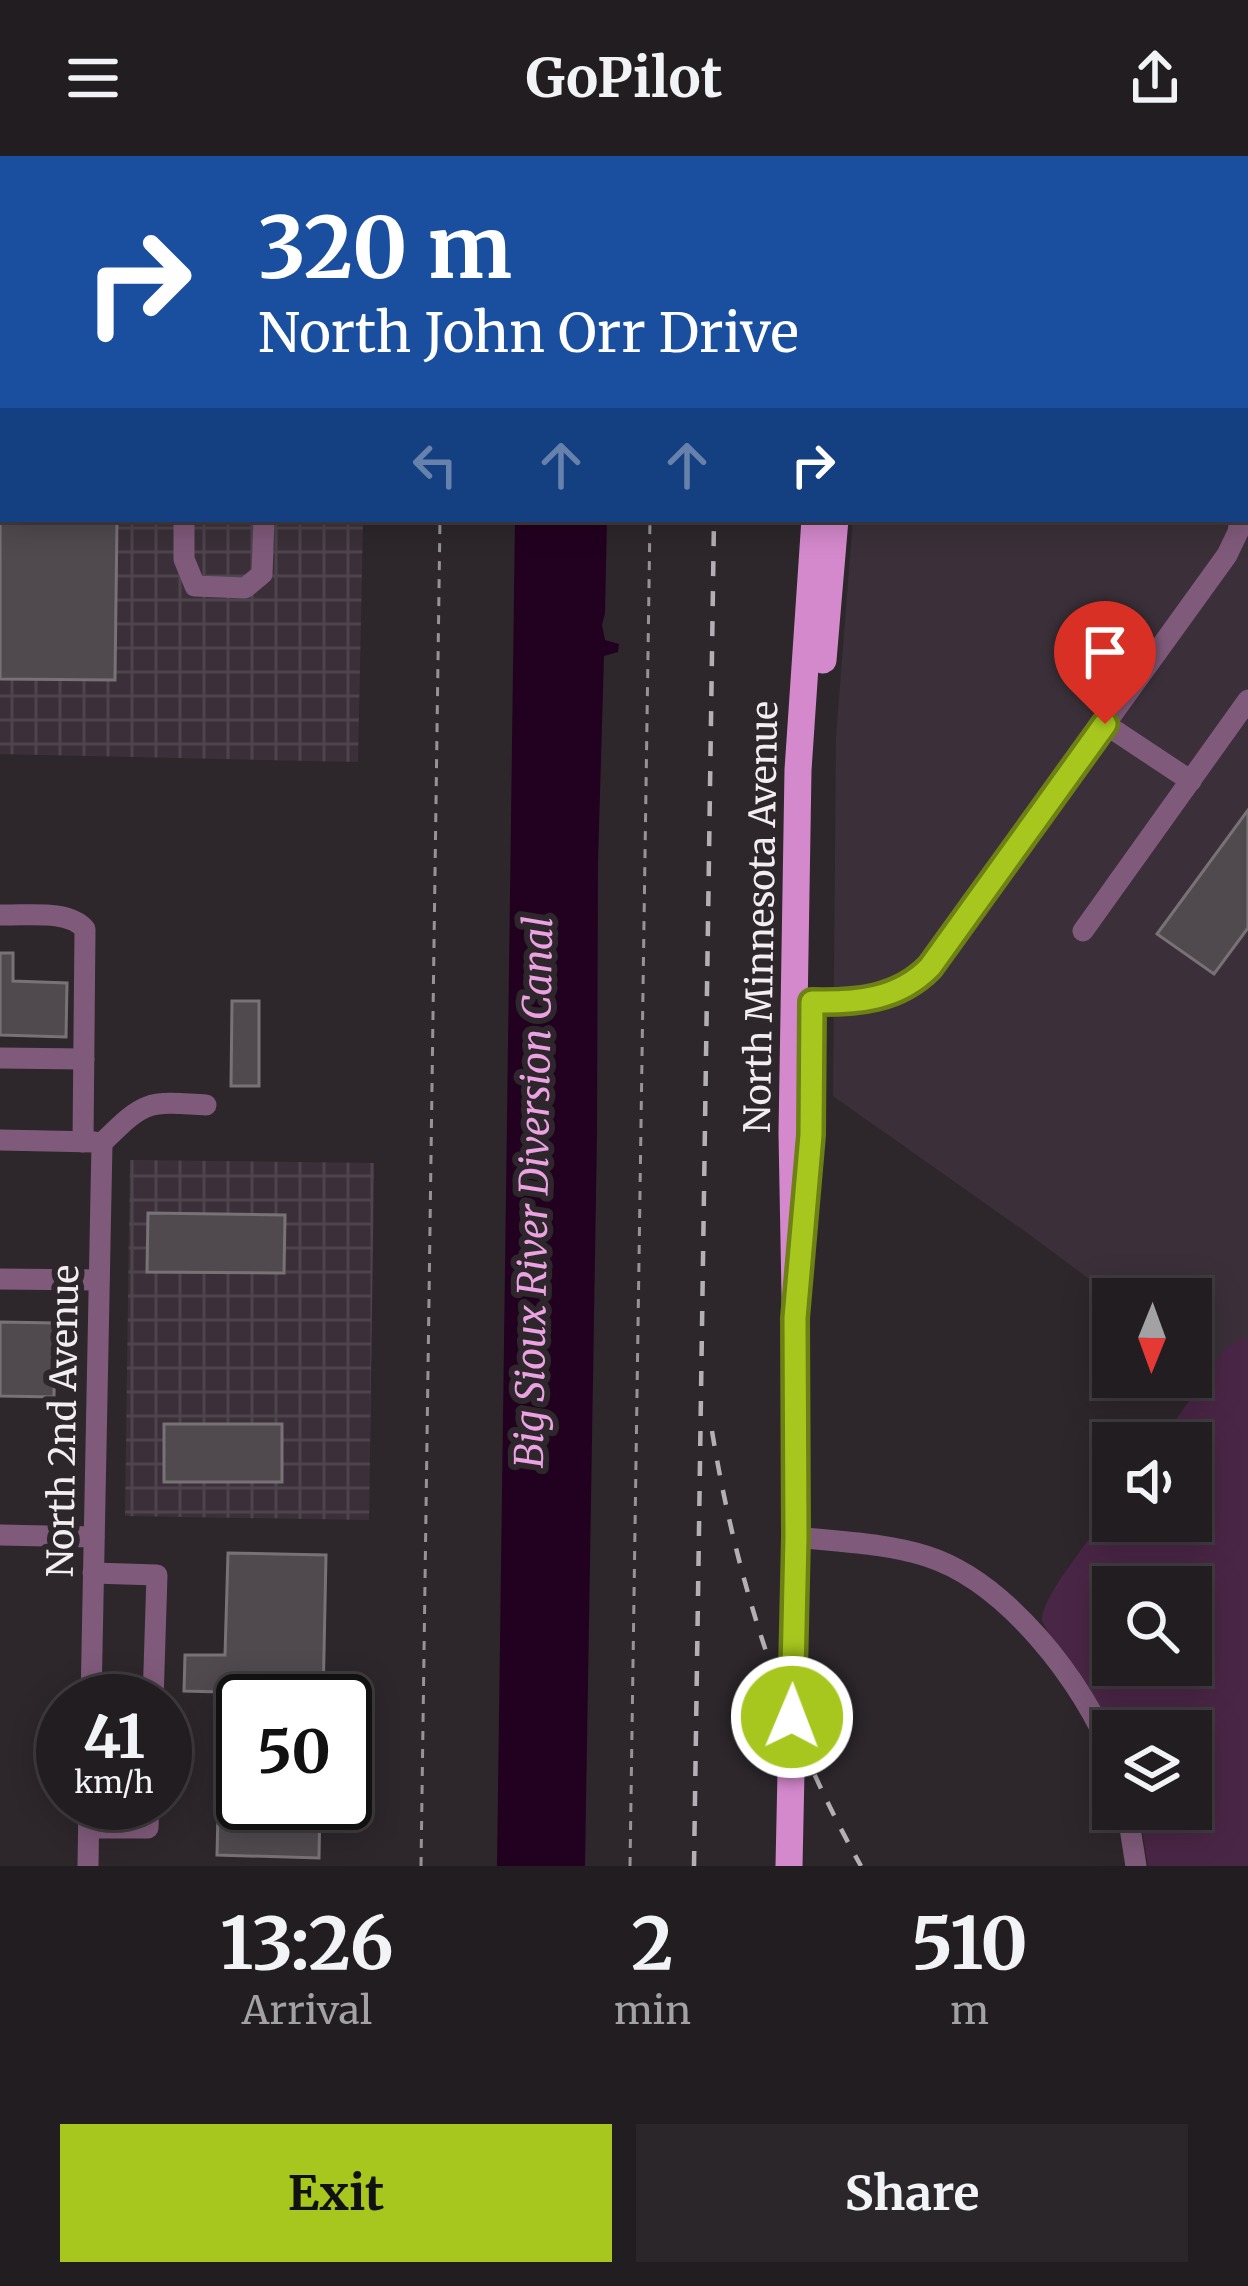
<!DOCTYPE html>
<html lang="en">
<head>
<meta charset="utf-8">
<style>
  :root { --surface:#221d21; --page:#2a262a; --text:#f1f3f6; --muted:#a2a2a5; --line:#3f3b3f; --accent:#a7c71e }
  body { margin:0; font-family:Merriweather,serif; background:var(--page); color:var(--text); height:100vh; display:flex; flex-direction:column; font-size:45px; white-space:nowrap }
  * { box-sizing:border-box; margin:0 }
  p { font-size:39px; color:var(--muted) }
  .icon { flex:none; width:66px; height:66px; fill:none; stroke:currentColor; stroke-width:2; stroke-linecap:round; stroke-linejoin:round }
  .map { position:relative; height:1710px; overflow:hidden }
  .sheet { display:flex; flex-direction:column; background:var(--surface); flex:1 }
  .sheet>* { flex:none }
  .banner { position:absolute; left:0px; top:0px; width:1248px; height:366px; box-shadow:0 6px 30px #0003,0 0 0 3px var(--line); background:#1a4fa0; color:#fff; overflow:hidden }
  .needle { width:78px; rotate:181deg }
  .fabs { position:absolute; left:1092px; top:1122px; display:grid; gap:24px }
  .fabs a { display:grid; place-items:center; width:120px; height:120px; border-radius:0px; background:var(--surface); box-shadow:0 6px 30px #0003,0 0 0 3px var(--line); font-size:60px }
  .speed { position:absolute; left:36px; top:1518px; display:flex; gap:24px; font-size:60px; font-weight:700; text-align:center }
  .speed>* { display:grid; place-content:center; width:156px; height:156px; border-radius:50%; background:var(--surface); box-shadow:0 6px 30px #0003,0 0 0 3px var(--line); line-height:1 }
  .speed small { font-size:30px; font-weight:400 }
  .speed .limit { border:6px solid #111; border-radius:18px; background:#fff; color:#111 }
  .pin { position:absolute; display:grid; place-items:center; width:102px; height:102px; color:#fff; margin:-123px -51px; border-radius:50% 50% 50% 0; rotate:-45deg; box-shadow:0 0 12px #0007 }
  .pin .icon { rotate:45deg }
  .me { position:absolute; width:132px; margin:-66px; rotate:1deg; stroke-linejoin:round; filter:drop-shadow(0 0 9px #0008) }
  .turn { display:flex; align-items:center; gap:42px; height:252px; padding:0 60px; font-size:54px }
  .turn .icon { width:156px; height:156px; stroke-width:2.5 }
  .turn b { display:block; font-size:84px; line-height:102px }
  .lanes { display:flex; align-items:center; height:114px; padding:0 60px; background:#0003; justify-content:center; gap:60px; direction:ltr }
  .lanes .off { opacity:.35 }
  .eta { display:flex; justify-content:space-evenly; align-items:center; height:204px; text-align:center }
  .eta b { font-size:72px; font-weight:700; line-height:84px }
  .action { display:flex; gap:24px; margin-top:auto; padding:24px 60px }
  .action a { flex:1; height:138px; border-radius:0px; background:var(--accent); color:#111; font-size:48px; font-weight:700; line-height:138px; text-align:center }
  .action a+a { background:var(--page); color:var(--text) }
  header { display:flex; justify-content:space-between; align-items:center; height:156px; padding:0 60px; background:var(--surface); font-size:54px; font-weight:700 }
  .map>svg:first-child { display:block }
</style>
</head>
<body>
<header><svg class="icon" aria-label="menu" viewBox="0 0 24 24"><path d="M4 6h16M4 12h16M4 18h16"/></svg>GoPilot<svg class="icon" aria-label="share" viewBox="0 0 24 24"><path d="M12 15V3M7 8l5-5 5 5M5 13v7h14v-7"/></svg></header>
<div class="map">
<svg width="1248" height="1710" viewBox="0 0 1248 1710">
  <defs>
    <pattern id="industrial-grid" width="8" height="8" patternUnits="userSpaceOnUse" patternTransform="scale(3)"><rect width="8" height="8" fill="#3b3039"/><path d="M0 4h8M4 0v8" fill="none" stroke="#4e444c"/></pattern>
  </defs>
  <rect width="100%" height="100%" fill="#2d272c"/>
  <!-- built -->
  <path fill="#3b3039" d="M860,0H1248V1242L1191,1199V1143H1116L1030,1079L833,940L836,580L853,363H1245V3H860Z"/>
  <!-- industrial -->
  <g fill="url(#industrial-grid)">
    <path d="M0,0H425V3H3V66H0Z"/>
    <path d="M0,165H3V363H363L358,606L0,598Z"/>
    <path d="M130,1004L374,1007L369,1364L125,1360Z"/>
  </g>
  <!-- grass -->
  <path fill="#4a2646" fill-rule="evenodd" d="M1248,1182V1710H1148L1139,1653H1191V1575H1117C1107,1557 1043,1473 1042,1464C1041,1441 1097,1374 1113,1352V1365H1191V1287H1160L1225,1193L1241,1183L1245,1185ZM1113,1431H1191V1509H1113Z"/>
  <!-- water -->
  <path fill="#220020" d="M515,363H607L605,457L602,469L605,484L619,488L618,496L604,500L598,707L597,979L585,1710H497Z"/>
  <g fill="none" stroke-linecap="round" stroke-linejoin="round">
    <!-- stream -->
    <path stroke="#220020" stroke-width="4.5" d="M0,132H3"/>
  </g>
  <!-- building -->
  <g fill="#504a4f" stroke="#787277" stroke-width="3">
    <path d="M0,363H117L115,524L0,523Z"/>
    <path d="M1248,654V772L1214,818L1157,778Z"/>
    <path d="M0,797H13V825L67,827L66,881L0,879Z"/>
    <path d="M232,845H259V930H231Z"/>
    <path d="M148,1057L285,1059L284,1117L147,1116Z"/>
    <path d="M0,1166L55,1167L54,1241L0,1240Z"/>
    <rect x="164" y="1268" width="118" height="58"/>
    <path d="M228,1397L326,1399L323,1545H243V1647H320L319,1702L217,1699L221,1536L184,1535L185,1499H225Z"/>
  </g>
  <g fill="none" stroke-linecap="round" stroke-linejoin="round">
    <!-- path -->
    <g stroke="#979297" stroke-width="3" stroke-dasharray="9 9" stroke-linecap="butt">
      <path d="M475,0L476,3"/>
      <path d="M440,3L441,0"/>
      <path d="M656,3V0"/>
      <path d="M421,1710L440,363"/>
      <path d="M630,1710L650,363"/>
    </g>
    <!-- minor -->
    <g stroke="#805a7b" stroke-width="21">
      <path d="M1201,0L1208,3"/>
      <path d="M255,3V0"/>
      <path d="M1245,28L1248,30"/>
      <path d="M1245,194L1248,162"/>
      <path d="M0,195H3"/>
      <path d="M1245,249H1248"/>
      <path d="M184,363V403L195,430L245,432L262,418L264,363"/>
      <path d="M1105,568L1191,625"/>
      <path d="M0,759C26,760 68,753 85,773L83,986"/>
      <path d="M1083,775L1248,544"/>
      <path d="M794,845C844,847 892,849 930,811L1227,399L1238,376L1240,363"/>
      <path d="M0,902L84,903"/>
      <path d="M0,984L95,986"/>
      <path d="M102,987C145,945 145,945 206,949"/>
      <path d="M0,1123L99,1124"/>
      <path d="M0,1379L94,1381"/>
      <path d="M796,1381C839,1386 885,1387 926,1400C1006,1425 1084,1526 1113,1601"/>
      <path d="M93,1417L157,1419L153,1545"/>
      <path d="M91,1545L102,987"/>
      <path d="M1127,1653L1136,1710"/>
      <path d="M89,1672H148L149,1647"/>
      <path d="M88,1710L89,1647"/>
    </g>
    <!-- major -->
    <g stroke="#d589cd" stroke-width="27">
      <path d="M820,0V3"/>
      <path d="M843,3V0"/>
      <path d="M0,84H3"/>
      <path d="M823,504L835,363"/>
      <path d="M789,1710L796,1381V1191L792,978L798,614L815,363"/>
    </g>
    <!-- rail -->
    <g stroke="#b4afb4" stroke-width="4.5" stroke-dasharray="15 15" stroke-linecap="butt">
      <path d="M720,3V0"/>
      <path d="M712,1275C737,1428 785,1575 861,1710"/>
      <path d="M694,1710L714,363"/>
    </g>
  </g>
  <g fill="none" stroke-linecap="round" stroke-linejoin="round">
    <defs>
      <path id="route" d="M792,1561L796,1381L795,1162L811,979L812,846C856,847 898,844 930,811L1105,568"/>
    </defs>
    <!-- route casing -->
    <use href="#route" stroke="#6d8114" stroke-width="30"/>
    <!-- route -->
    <use href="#route" stroke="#a7c71e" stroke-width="21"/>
  </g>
  <g text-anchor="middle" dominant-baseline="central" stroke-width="12" stroke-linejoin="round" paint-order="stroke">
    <!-- street labels -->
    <g font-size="36" fill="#f1edf1" stroke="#2d272c">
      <text transform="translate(761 761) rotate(-89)">North Minnesota Avenue</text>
      <text transform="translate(63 1265) rotate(-89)">North 2nd Avenue</text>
    </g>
    <!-- water labels -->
    <g font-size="39" font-style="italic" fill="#eba1e2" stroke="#2d272c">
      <text transform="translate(534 1036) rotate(-89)">Big Sioux River Diversion Canal</text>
    </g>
  </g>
</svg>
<div class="fabs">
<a><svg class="needle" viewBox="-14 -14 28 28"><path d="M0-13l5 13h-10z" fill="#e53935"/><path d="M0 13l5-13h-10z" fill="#a2a2a5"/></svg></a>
<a><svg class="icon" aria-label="sound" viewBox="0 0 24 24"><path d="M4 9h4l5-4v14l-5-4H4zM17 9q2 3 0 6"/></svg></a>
<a><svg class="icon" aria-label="search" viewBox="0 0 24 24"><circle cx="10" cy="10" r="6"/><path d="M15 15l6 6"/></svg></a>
<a><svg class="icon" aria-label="layers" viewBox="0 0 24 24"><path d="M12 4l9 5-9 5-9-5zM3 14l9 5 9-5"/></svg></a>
</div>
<div class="speed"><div>41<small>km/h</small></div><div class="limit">50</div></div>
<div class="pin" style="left:1105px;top:568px;background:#d93025"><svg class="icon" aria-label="arrive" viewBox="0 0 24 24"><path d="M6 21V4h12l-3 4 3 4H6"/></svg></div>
<svg class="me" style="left:792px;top:1561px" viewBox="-20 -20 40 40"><circle r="17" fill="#a7c71e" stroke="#fff" stroke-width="3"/><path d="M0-11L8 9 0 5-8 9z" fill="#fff"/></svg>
<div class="banner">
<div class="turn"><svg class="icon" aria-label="right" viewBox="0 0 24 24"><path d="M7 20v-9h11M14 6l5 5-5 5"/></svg><div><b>320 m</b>North John Orr Drive</div></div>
<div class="lanes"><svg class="icon off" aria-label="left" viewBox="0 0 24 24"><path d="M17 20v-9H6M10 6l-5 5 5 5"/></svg><svg class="icon off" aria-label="ahead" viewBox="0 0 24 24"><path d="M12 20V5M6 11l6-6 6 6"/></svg><svg class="icon off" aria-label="ahead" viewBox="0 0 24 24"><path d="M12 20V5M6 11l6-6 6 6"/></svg><svg class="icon" aria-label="right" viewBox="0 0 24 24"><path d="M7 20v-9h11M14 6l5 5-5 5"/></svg></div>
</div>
</div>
<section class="sheet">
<div class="eta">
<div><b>13:26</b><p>Arrival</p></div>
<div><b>2</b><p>min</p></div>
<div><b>510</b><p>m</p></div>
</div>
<div class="action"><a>Exit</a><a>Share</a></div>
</section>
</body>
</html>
